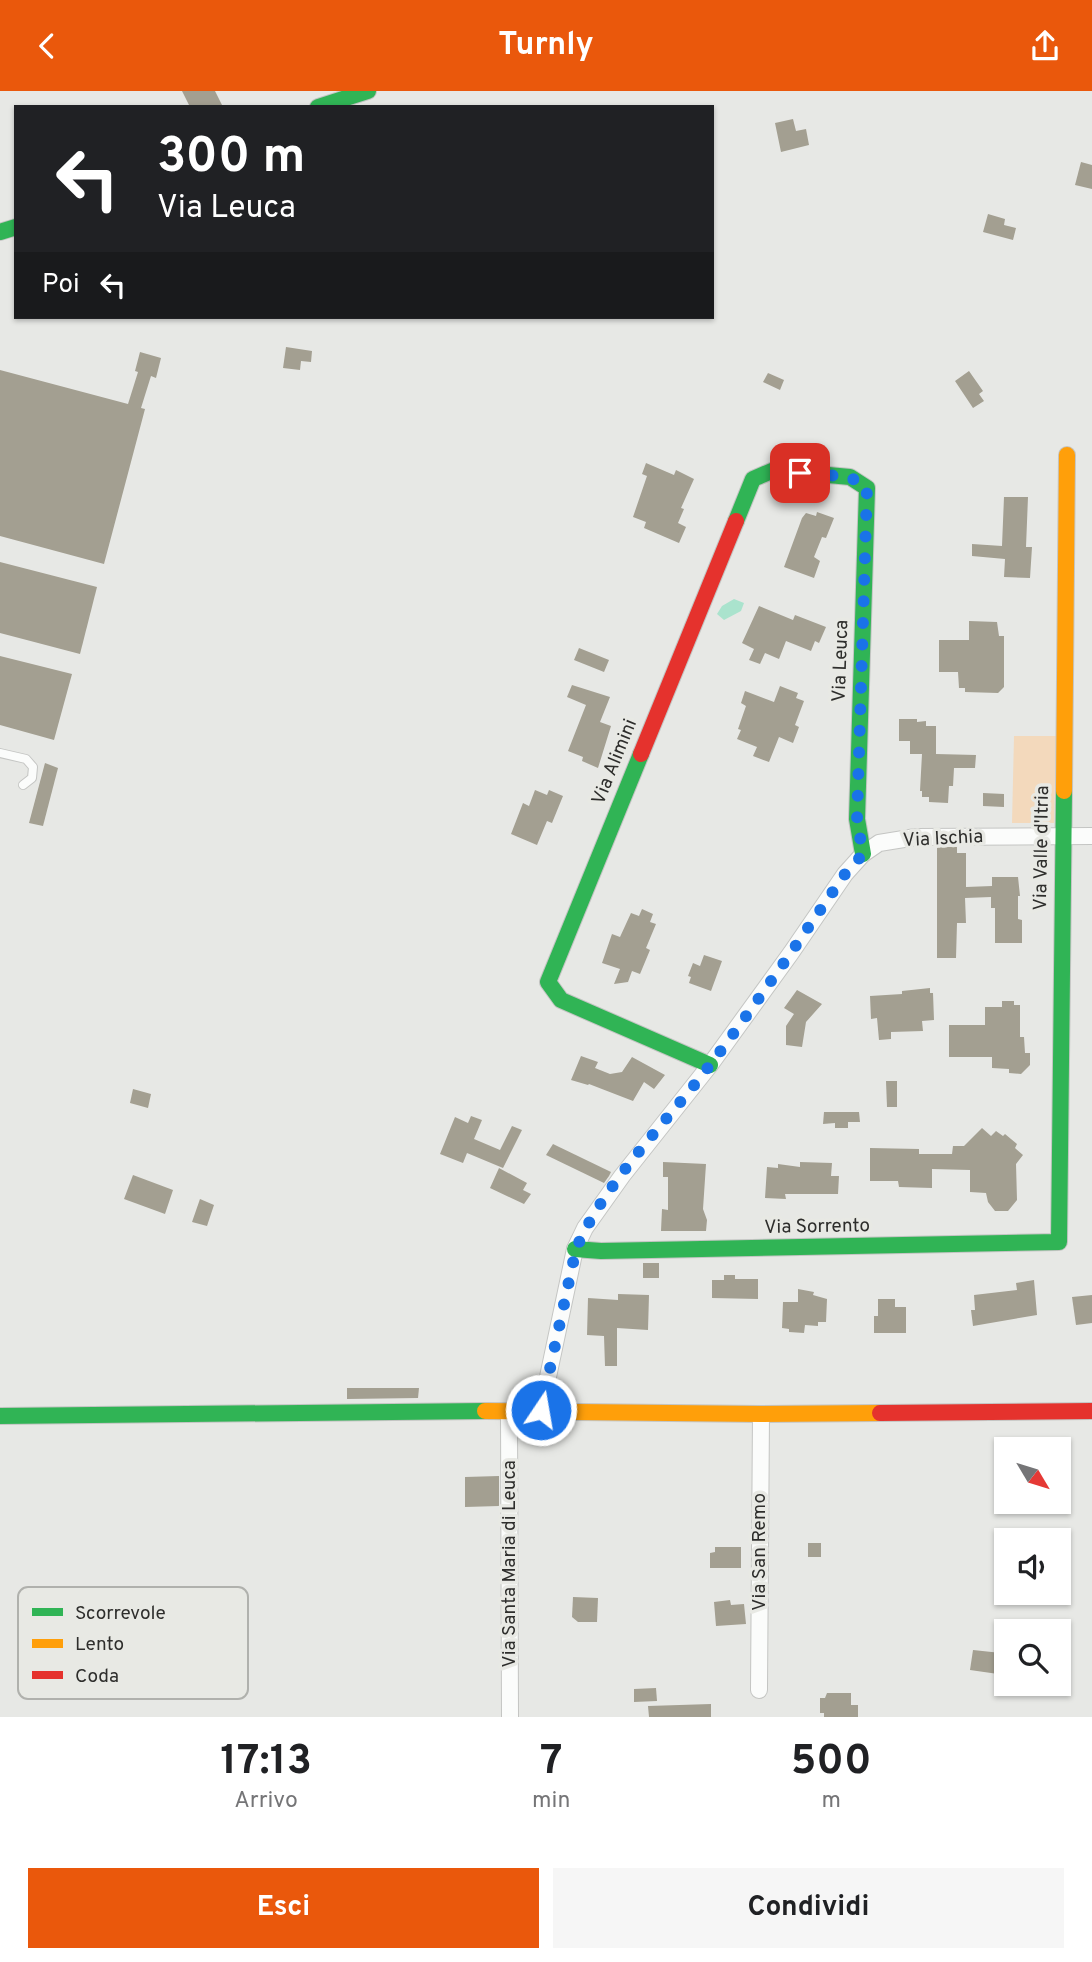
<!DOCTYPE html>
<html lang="it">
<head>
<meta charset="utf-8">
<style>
  :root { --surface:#fff; --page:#f6f6f6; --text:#202124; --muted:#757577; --accent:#ea580c }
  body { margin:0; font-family:Overpass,sans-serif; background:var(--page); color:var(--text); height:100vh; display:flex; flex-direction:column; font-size:26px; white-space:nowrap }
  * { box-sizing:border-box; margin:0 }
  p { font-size:23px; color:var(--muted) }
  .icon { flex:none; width:38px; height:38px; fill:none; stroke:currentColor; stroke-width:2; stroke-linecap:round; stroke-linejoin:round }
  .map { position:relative; height:1626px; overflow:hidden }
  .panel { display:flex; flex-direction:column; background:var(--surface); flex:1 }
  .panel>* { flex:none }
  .banner { position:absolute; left:14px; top:14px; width:700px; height:214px; border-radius:0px; box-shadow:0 2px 5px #0004; background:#202124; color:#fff; overflow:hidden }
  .needle { width:46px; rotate:128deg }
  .tools { position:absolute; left:994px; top:1346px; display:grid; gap:14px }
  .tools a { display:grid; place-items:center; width:77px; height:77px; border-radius:0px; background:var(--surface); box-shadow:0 2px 5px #0004; font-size:35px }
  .pin { position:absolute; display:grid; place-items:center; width:60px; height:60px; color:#fff; margin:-30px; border-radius:14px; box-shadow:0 4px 10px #0006 }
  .me { position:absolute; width:77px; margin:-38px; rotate:12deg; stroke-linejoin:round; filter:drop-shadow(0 0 5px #0008) }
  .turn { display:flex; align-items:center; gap:24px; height:147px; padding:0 28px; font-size:32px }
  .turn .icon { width:91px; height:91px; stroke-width:2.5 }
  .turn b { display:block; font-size:49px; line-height:60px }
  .then { display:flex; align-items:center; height:66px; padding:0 28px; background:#0003; gap:14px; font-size:26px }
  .eta { display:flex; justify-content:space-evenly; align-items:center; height:119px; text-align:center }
  .eta b { font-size:42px; font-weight:700; line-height:49px }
  .button { display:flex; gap:14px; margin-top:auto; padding:14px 28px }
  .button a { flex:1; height:80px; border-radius:0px; background:var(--accent); color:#fff; font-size:28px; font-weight:700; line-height:80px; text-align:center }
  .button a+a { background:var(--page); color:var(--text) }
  header { display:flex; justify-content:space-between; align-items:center; height:91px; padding:0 28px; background:var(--accent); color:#fff; font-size:32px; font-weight:700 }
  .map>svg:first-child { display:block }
</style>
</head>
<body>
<header><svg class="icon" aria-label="back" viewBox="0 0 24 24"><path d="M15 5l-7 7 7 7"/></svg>Turnly<svg class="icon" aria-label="share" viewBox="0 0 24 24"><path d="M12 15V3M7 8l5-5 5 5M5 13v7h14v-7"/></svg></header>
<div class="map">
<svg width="1092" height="1626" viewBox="0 0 1092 1626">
  <rect width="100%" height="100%" fill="#e7e8e5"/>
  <!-- green -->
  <path fill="#f3d9bc" d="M1014,645H1056L1054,732H1012Z"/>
  <!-- water -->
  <path fill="#aae3cd" d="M734,508L744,512L741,520L724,529L717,523L722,515Z"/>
  <!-- building -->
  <g fill="#a39f91">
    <path d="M182,0H215L223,16H190Z"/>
    <path d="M793,28L796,40L806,38L809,54L781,61L775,32Z"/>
    <path d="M1081,71L1092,74V98L1075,94Z"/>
    <path d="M988,123L1005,128L1004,134L1016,137L1013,149L983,141Z"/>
    <path d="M286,256L312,260L311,271L301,270L300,279L283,277Z"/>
    <path d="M140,261L161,267L156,287L151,285L141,317L145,318L104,473L0,445V279L128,313L138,281L135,280Z"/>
    <path d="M969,280L983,300L979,303L984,310L973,317L955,290Z"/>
    <path d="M768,282L784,289L780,299L763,291Z"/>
    <path d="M646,372L674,384L676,379L694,388L681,417L684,418L678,432L686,436L679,452L644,437L646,431L633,426L647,385L642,383Z"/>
    <path d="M1004,406H1028L1026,456H1032L1030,487L1004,486L1005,468L972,465V453L1002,455Z"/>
    <path d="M817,421L834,427L826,447L822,446L814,466L820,470L814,487L784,476L802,427L806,422L816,425Z"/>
    <path d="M0,471L97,496L80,563L0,542Z"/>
    <path d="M759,515L793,529L795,524L826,536L819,552L815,550L811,560L786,550L779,568L765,562L760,573L749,569L754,558L742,552Z"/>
    <path d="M969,530L997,531L999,545H1004V596L998,602L965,601V597H959L958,581H939V549H969Z"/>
    <path d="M579,557L609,569L604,581L574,569Z"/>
    <path d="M0,565L72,583L54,649L0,634Z"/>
    <path d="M572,594L610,606L600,631L611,635L598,677L582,670L583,666L568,660L586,614L567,606Z"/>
    <path d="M780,595L798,602L796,607L804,610L795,634L799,636L793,652L779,646L769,671L753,665L757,656L737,648L741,639L738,638L746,615L741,612L745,600L774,611Z"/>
    <path d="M899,628H917V631L926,630V635H936V663L976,664L975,677H954L953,695H949L948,712L929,711V706H922V700H920L922,663H910V650H899Z"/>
    <path d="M45,672L58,677L43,735L29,732Z"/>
    <path d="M535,699L547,704L549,699L563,705L552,732L547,730L537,754L511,743L523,712L529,715Z"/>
    <path d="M983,702L1004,703V716L983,715Z"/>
    <path d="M937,756H957V762H966V796L992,795V786H1018L1020,805H1018V828L1022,829V852H995V817H991V806L965,807L966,832H957L956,867H937Z"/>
    <path d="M642,818L653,823L650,831L656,833L646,857L650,859L640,883L632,880L628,891L614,893L620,878L602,872L612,843L620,846L631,822L639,825Z"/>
    <path d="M704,864L722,870L711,900L689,892L691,886L688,885L693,872L700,875Z"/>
    <path d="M930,897V902H933L934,929L922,930L923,940L891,941V948L879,949L877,927L871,928L870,905L902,903V900Z"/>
    <path d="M797,899L822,913L806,931L802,956L786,954V935L794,923L784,917Z"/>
    <path d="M1002,910H1014V914H1020V946H1024L1025,962H1030V974L1021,983L1009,982V978L992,977V966H949V934H985V916H1002Z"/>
    <path d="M581,965L598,971L595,977L610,983L622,981L632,966L665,984L654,998L644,991L633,1010L589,993L588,994L571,989Z"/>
    <path d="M886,990H897V1016H887Z"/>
    <path d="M133,998L151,1003L148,1017L130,1012Z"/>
    <path d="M824,1021H859L860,1031H848V1037H835V1032L823,1033Z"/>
    <path d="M471,1025L482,1029L474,1048L500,1059L512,1035L522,1039L503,1077L467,1062L463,1072L440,1063L455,1026L468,1032Z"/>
    <path d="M982,1037L991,1045L996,1040L1003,1045L1005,1043L1017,1053L1015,1057L1023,1064L1016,1073L1017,1109L1008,1120H995L988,1111L986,1102L970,1101V1079L932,1078V1097L899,1096L898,1090H870V1057L919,1058V1063H952L953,1055H964Z"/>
    <path d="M553,1053L611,1081L609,1085L604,1092L546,1064Z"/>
    <path d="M663,1071L706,1073L703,1118L707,1129L706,1140H661L662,1118L668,1119V1086H663Z"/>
    <path d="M800,1071L832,1072L831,1085H839L838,1103H785L786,1108L765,1107L767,1076L778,1077V1073L800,1076Z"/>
    <path d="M499,1077L527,1092L523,1099L531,1103L524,1113L490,1097Z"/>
    <path d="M133,1084L173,1099L165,1123L124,1108Z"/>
    <path d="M200,1108L214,1114L207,1135L192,1131Z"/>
    <rect x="643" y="1172" width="16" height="15"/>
    <path d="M724,1184H735V1188H758V1208L712,1207V1189H724Z"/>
    <path d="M1034,1189L1037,1224L973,1235L971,1219H975L974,1204L1017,1199L1016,1192Z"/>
    <path d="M798,1198L814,1201L813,1204L827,1208L826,1231H818V1235L805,1234L804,1242L789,1241V1238L782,1237L783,1211H798Z"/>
    <path d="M618,1203L649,1204L648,1239L617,1237V1275H605L604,1245L587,1244L588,1207L618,1209Z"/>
    <path d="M1092,1204V1232L1076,1234L1072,1206Z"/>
    <path d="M878,1208H895V1216H906V1242H874V1225H878Z"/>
    <path d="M347,1297H419L418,1307L347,1308Z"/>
    <path d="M499,1385V1415L465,1416V1386Z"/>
    <rect x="808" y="1452" width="13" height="14"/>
    <path d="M715,1456H741V1477H710V1462L715,1461Z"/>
    <path d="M573,1506L598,1507L597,1531H578L572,1526Z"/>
    <path d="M730,1509L731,1514L744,1513L746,1533L716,1535L714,1511Z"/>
    <path d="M973,1559L1001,1562L998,1583L970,1579Z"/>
    <path d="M656,1597L657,1610L634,1611V1598Z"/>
    <path d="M827,1602H851V1614H858V1626H824V1622H820V1607H825Z"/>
    <path d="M711,1613V1626H649L648,1615Z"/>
  </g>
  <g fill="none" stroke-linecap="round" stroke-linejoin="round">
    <defs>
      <path id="lane" d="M0,662L26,668L33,676L32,687L23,694"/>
      <g id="street">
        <path d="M541,1319L575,1158L585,1137L622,1085L710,974L791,862L845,783L863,763L879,752L916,746L1092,745"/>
        <path d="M509,1320L510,1626"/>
        <path d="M759,1599L761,1323"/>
      </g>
      <g id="fast">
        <path d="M318,16L368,0"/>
        <path d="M0,141L16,136"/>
        <path d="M736,430L753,388L774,379L850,386L867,397L857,728L863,763"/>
        <path d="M641,663L548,891L561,909L710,974"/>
        <path d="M575,1158L601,1160L1059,1151L1064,700"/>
        <path d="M0,1325L485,1320"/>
      </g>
      <g id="slow">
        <path d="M1064,700L1067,364"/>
        <path d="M485,1320L761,1323L880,1322"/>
      </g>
      <g id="jam">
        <path d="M641,663L736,430"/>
        <path d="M880,1322L1092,1320"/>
      </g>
    </defs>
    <!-- lane casing -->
    <use href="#lane" stroke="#c4c5c3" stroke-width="10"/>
    <!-- street casing -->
    <use href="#street" stroke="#c4c5c3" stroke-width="18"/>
    <!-- fast casing -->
    <use href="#fast" stroke="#c4c5c3" stroke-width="18"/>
    <!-- slow casing -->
    <use href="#slow" stroke="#c4c5c3" stroke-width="18"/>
    <!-- jam casing -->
    <use href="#jam" stroke="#c4c5c3" stroke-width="18"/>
    <!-- lane -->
    <use href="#lane" stroke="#fbfcfb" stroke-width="8"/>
    <!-- street -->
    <use href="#street" stroke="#fbfcfb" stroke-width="16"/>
    <!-- fast -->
    <use href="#fast" stroke="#30b455" stroke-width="16"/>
    <!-- slow -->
    <use href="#slow" stroke="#ff9f0a" stroke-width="16"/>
    <!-- jam -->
    <use href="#jam" stroke="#e5322d" stroke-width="16"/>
  </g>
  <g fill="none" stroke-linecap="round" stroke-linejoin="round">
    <!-- route -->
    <path stroke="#1a73e8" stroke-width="12" stroke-dasharray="0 21.6" d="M541,1319L576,1158C605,1091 666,1032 710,974C757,912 801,847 845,783L863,763L857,729L867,397L850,386L800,382"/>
  </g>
  <g text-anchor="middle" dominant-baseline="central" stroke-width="7" stroke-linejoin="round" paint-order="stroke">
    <!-- street labels -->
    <g font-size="19" fill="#2e2e2c" stroke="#e8e9e4">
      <text transform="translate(841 570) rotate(-88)">Via Leuca</text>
      <text transform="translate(615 671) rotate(-68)">Via Alimini</text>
      <text transform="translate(943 748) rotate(-3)">Via Ischia</text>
      <text transform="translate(1042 757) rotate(-89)">Via Valle d'Itria</text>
      <text transform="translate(817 1136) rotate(-1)">Via Sorrento</text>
      <text transform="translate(760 1461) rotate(-90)">Via San Remo</text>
      <text transform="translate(510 1473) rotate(-90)">Via Santa Maria di Leuca</text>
    </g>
  </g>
  <!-- legend -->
  <rect x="18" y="1496" width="230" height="112" rx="10" fill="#e8e9e4" stroke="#b0b1ad" stroke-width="2"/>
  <rect x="32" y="1517" width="31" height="8" fill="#30b455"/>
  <rect x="32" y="1548" width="31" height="9" fill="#ff9f0a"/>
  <rect x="32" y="1580" width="31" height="8" fill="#e5322d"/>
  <g font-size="19" fill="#2e2e2c">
    <text x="75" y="1528">Scorrevole</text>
    <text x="75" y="1559">Lento</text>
    <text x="75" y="1591">Coda</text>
  </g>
</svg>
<div class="tools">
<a><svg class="needle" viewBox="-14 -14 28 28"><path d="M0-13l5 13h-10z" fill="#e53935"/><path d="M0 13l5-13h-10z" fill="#757577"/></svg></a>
<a><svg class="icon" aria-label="sound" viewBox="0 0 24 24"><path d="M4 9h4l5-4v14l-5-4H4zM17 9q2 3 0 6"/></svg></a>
<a><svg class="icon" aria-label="search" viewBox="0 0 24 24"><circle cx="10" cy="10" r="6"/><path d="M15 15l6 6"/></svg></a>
</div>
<div class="pin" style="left:800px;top:382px;background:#d93025"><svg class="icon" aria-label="arrive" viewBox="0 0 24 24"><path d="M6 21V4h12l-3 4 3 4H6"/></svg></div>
<svg class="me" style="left:541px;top:1319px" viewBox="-20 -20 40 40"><circle r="17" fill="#1a73e8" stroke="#fff" stroke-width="3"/><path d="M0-11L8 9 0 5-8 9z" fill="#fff"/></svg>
<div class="banner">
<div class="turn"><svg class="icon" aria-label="left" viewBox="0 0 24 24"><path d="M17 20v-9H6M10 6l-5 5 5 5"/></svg><div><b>300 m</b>Via Leuca</div></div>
<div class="then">Poi<svg class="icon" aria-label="left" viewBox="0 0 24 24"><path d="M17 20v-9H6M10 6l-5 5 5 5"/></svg></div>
</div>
</div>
<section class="panel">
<div class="eta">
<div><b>17:13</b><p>Arrivo</p></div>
<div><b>7</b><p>min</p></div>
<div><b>500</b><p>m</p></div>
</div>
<div class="button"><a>Esci</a><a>Condividi</a></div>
</section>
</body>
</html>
